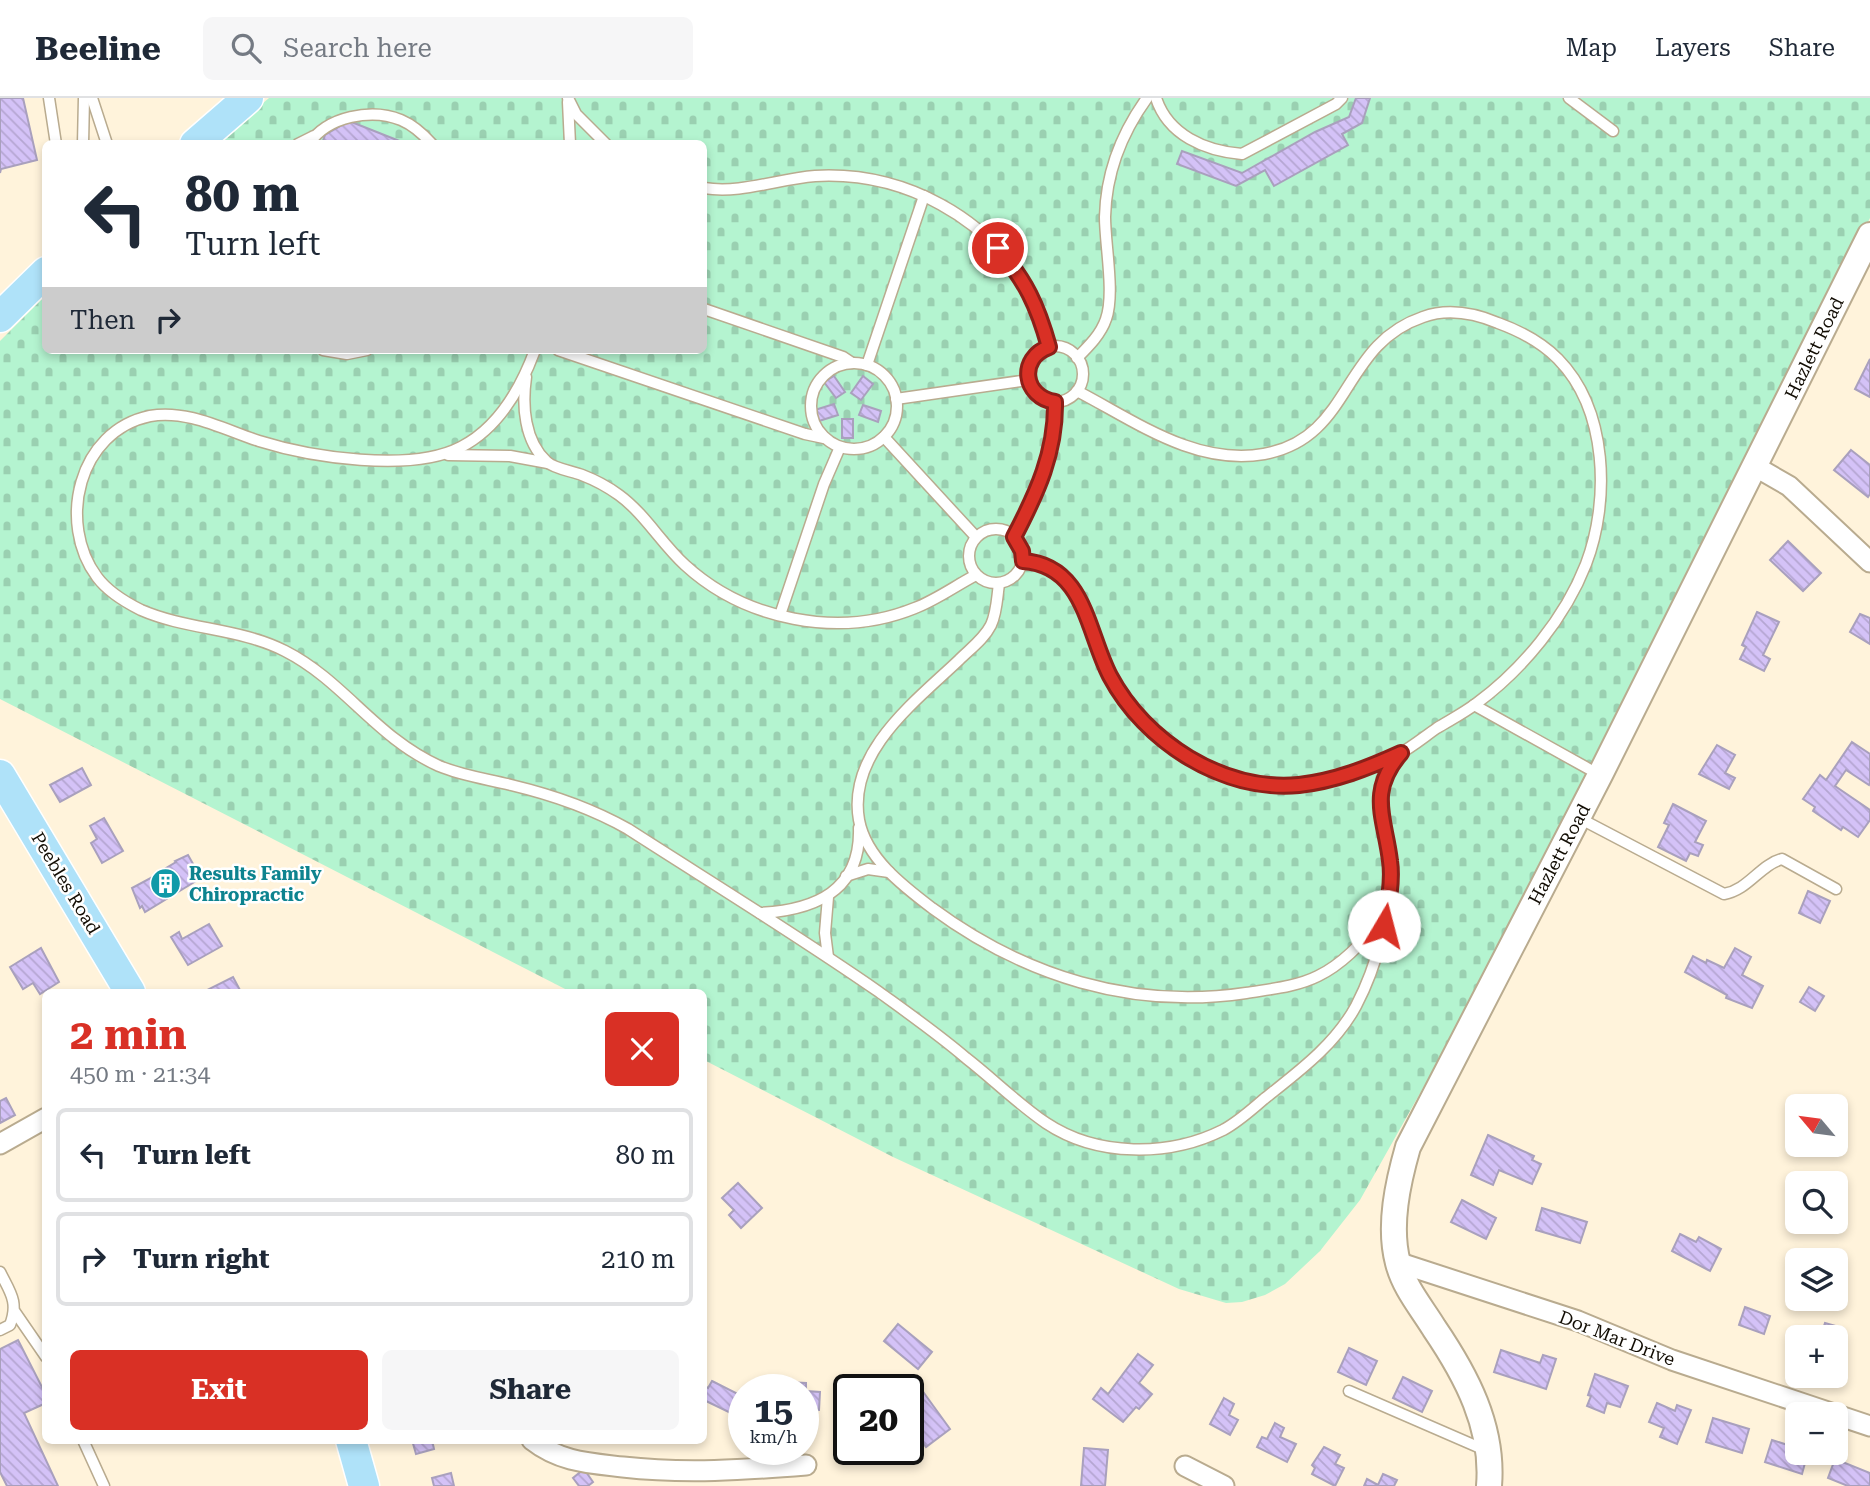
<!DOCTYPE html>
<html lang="en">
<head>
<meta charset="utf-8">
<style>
  :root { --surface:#fff; --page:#f6f6f7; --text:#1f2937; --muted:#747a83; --line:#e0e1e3; --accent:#d93025 }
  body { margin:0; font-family:"Roboto Serif",serif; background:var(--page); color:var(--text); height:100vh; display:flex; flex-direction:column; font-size:26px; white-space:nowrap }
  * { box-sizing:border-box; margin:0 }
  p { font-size:23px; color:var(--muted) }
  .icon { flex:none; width:38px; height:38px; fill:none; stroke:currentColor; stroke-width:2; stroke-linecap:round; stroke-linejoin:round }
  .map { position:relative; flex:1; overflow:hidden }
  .side { position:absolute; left:42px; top:891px; width:665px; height:455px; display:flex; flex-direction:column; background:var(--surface); border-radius:10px; box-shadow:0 4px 10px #0003 }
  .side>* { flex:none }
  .hud { position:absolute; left:42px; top:42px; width:665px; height:214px; border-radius:10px; box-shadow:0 4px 10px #0003; background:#fff; color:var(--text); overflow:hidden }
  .needle { width:46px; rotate:299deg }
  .tools { position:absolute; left:1785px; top:996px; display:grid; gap:14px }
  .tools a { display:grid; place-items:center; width:63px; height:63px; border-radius:10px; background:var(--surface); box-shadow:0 4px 10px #0003; font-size:35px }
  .speed { position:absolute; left:728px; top:1276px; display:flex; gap:14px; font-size:35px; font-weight:700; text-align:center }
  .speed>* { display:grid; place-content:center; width:91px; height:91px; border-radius:50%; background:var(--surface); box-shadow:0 4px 10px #0003; line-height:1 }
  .speed small { font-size:18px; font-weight:400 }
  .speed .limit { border:4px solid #111; border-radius:10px; background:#fff; color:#111 }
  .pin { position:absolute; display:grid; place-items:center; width:60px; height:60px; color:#fff; margin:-30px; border:4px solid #fff; border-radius:50%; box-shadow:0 2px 7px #0007 }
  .me { position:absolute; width:77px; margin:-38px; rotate:8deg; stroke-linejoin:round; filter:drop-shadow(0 0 5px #0008) }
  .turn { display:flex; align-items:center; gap:24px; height:147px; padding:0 28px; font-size:32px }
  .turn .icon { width:91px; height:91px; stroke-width:2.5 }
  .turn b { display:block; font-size:49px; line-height:60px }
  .then { display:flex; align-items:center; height:66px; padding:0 28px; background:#0003; gap:14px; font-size:26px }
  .round { display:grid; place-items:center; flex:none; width:74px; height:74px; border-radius:10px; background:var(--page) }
  .overview { display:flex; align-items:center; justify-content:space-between; height:119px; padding:0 28px }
  h1 { font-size:42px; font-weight:700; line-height:52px; color:var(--accent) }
  .primary-button { display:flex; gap:14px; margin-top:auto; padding:14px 28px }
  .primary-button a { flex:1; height:80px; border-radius:10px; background:var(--accent); color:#fff; font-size:28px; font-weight:700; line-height:80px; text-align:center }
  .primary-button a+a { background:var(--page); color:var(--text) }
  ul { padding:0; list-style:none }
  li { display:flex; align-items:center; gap:21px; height:94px; margin:0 14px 10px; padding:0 14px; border:4px solid var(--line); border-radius:10px }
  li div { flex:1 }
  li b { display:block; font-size:26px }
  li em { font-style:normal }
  header { display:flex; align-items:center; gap:42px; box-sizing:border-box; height:98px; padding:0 35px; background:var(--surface); border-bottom:2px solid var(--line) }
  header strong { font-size:33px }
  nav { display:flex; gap:38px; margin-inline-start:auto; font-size:24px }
  .search { width:490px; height:63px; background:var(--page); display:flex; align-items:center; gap:18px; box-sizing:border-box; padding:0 24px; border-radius:10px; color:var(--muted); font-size:26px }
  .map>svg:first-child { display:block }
</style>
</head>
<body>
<header>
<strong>Beeline</strong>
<div class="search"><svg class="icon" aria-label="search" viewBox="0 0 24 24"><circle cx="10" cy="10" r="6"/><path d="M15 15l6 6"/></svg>Search here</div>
<nav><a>Map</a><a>Layers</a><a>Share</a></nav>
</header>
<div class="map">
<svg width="1870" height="1388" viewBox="0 0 1870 1388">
  <defs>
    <pattern id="cemetery-stones" width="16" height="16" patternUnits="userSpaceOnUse" patternTransform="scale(1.75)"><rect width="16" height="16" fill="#b4f4d0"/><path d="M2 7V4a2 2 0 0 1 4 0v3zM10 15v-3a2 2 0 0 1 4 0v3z" fill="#9ad0b1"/></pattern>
    <pattern id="building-back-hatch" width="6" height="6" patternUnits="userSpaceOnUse" patternTransform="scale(1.75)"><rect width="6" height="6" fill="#d4c2f7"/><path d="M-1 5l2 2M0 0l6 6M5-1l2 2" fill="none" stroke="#b5a6d2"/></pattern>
  </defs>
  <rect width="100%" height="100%" fill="#fff3db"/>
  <!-- cemetery -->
  <path fill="url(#cemetery-stones)" d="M269,0H1870V120L1598,663L1428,981L1360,1102L1320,1153L1285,1186L1265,1197L1242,1204L1226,1205L1179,1191L893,1059L704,962V894H571L0,601V243L45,198L46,252H704V46L216,45Z"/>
  <!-- building -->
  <g fill="url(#building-back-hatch)" stroke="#a9a0bd" stroke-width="2">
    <path d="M0,0H23L37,62L1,71L0,75Z"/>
    <path d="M1356,0H1370L1362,25L1342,36L1348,47L1274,88L1265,72L1236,88L1177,66L1182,53L1242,75L1315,34L1349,19Z"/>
    <path d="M349,23L407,46H322L325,37Z"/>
    <path d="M1870,261V299L1855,291Z"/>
    <path d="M834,278L845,294L836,300L824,284Z"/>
    <path d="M863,278L873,286L861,302L851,295Z"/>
    <path d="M834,306L838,317L819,323L815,312Z"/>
    <path d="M863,307L881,313L878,324L859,317Z"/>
    <rect x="842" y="321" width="11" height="19"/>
    <path d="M1851,352L1870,367V396L1868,399L1834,372Z"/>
    <path d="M1788,443L1821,475L1803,493L1770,462Z"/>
    <path d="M1757,514L1779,524L1763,557L1770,561L1764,573L1740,561L1746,549L1742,547Z"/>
    <path d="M1860,516L1870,520V546L1850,534Z"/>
    <path d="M1852,644L1870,656V685L1869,687L1846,672L1835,688L1870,712V722L1858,739L1843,729L1841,732L1813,713L1815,709L1803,701L1820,677L1826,682Z"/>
    <path d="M1717,647L1735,657L1725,675L1735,680L1729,691L1699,676Z"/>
    <path d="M82,670L91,687L60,704L50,687Z"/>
    <path d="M1673,706L1706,723L1695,744L1703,747L1698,758L1690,755L1686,763L1658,749L1669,727L1664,725Z"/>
    <path d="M104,720L123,753L102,765L91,745L97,741L90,728Z"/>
    <path d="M188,757L201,780L145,814L142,808L140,810L132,790L156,777L157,779L168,773L166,770L176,764L175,763Z"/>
    <path d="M1808,793L1830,803L1820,825L1799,815Z"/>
    <path d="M209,826L222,848L188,867L171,839L179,834L182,841Z"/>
    <path d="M41,850L59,884L40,896L33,885L23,891L10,869Z"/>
    <path d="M1735,850L1751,859L1742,877L1763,888L1752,910L1726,900L1727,897L1685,874L1693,858L1706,865L1707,862L1724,870Z"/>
    <path d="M233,879L241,894H205V893Z"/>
    <path d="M1809,889L1824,898L1815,913L1800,904Z"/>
    <path d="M6,1000L15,1017L0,1025V1003Z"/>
    <path d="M1488,1037L1534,1058L1532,1062L1541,1066L1532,1086L1499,1072L1493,1087L1471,1077Z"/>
    <path d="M738,1085L762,1110L741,1130L729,1117L734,1112L722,1100Z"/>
    <path d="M1462,1102L1496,1120L1486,1141L1451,1124Z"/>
    <path d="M1542,1110L1587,1124L1580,1145L1536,1132Z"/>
    <path d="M1680,1136L1696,1144L1699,1139L1721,1151L1710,1173L1672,1153Z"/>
    <path d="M1745,1209L1770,1218L1764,1236L1739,1227Z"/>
    <path d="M1825,1225L1839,1229L1836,1239L1843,1242L1837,1264L1836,1239H1807L1810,1230L1822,1234Z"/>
    <path d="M898,1226L932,1254L918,1271L884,1243Z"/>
    <path d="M18,1242L46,1297V1305L24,1315L58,1388H7L0,1374V1251Z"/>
    <path d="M1349,1250L1377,1263L1366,1287L1338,1274Z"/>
    <path d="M1501,1252L1540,1265L1543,1257L1556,1261L1546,1291L1494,1274Z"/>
    <path d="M1138,1256L1153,1267L1139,1285L1152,1296L1139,1311L1136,1309L1123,1324L1093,1301L1101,1290L1108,1296Z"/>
    <path d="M1595,1276L1628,1288L1620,1309L1607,1305L1604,1315L1587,1308L1591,1298L1588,1297Z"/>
    <path d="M1403,1279L1432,1293L1422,1314L1393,1300Z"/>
    <path d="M712,1283L744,1299V1315L741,1320L704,1302V1291L705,1288L708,1290Z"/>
    <path d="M785,1284L806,1285V1293L820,1294L819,1312L803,1311V1292H784Z"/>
    <path d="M924,1295L950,1331L926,1349L908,1324V1306Z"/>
    <path d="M1224,1300L1234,1306L1229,1317L1238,1322L1230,1337L1210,1326Z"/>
    <path d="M1657,1305L1675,1313L1677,1307L1691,1312L1677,1346L1660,1339L1664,1330L1649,1324Z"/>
    <path d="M1713,1320L1749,1331L1742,1355L1706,1344Z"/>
    <path d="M1275,1325L1284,1330L1280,1339L1296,1346L1287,1364L1257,1349L1262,1339L1267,1341Z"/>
    <path d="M412,1342H432L434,1351L416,1356Z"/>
    <path d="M1772,1342L1797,1350V1354H1808L1802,1376L1765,1364Z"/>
    <path d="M1324,1349L1340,1357L1335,1366L1344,1370L1335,1388L1312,1376L1315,1370L1312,1367Z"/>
    <path d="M1084,1350L1108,1352L1105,1388H1081Z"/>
    <path d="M1835,1361L1870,1375V1388H1848L1828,1380Z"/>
    <path d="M584,1371L593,1384L588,1388H579L573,1380Z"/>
    <path d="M451,1375L454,1388H434L432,1380Z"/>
    <path d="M1383,1376L1397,1382L1394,1388H1364L1367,1381L1378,1387Z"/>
  </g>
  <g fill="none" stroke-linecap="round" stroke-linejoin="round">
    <defs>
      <g id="service">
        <path d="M49,0L56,46"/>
        <path d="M92,0L107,46"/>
        <path d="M568,0L576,16L606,46"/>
        <path d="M1156,0C1168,37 1205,53 1242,56L1336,6L1342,0"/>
        <path d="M1569,0L1613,33"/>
        <path d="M568,4L570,46"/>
        <path d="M83,46L84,0"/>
        <path d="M298,46L314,38"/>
        <path d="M309,46C327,18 372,10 401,22C413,27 423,36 432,46"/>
        <path d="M704,90C741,96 777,81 815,78C903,73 990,119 1032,198C1040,214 1044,232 1049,249"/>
        <path d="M704,211L843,259L852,265"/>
        <circle cx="1055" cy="276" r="28"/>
        <path d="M323,252L347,256L367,252"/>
        <path d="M535,252C521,290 498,330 461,349C411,375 310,359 259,343C225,332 187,311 150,318C78,333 57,425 97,479C108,494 125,504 141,512C187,532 240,530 285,553C344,583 375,639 439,668C463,678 487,681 511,687C553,697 591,710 628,731C712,785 797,837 879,894C908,915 938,936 966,960C993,981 1018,1006 1046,1025C1097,1059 1169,1059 1223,1032C1238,1024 1251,1012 1264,1001C1298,974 1335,947 1356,908C1379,864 1389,819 1390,769C1391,758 1386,747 1384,736C1377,706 1380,678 1401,655"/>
        <path d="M558,252L805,336L824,340"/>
        <path d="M1077,260C1089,248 1101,236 1106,221C1115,196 1105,147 1105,119C1106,74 1121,36 1147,0"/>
        <circle cx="854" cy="308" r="43"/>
        <path d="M867,267L924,98"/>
        <path d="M526,279C522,307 524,343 547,364C555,371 572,373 582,377C595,382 608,389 619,397C645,416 661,445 685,467C745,522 839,541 915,510C936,502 955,488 976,477"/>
        <path d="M896,301L1028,282"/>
        <path d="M884,339L976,439"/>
        <path d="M448,357L510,358L548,365"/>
        <circle cx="996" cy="458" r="27"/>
        <path d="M1014,439C1037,395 1056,354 1055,304"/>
        <path d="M1023,463C1085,467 1087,534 1110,578C1129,613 1163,646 1198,665C1262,699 1335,689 1399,656C1412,649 1424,639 1437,630C1450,622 1464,615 1477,605C1523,571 1565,520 1586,466C1610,403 1608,312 1558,261C1541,244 1520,233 1498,225C1474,215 1448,210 1423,219C1340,247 1353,340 1264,356C1195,368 1135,323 1077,293"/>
        <path d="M999,486C997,499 997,514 991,527C984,541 970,551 959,562C916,603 847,654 859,722C866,760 903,788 932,810C1024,878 1132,912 1246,895C1270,891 1296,889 1318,878C1345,865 1367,840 1384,817"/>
        <path d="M780,517L824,386L840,349"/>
        <path d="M1474,607L1589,671"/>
        <path d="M1579,720L1724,796C1748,792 1760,767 1782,761L1836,791"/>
        <path d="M846,778L868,771L889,774"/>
        <path d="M760,815C815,812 861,793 859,730"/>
        <path d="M828,859L825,835L828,799"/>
        <path d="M0,1174C10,1194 19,1204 10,1227L0,1232"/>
        <path d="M15,1214L46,1259"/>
        <path d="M1349,1293L1485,1352"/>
        <path d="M83,1342L104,1388"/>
      </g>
      <g id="minor">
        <path d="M1756,369L1789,388L1870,464"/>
        <path d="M0,1046L46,1020"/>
        <path d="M1397,1164L1578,1223L1672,1262L1870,1328"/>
        <path d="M532,1342C560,1364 589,1365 623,1369C685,1376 744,1372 806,1367"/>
        <path d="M1185,1368L1224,1388"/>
      </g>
      <path id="tertiary" d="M1489,1388C1494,1329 1466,1277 1434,1230C1421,1209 1404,1189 1398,1165C1388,1128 1398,1084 1408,1049L1601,675L1870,137"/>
      <g id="primary">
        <path d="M195,46L248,0"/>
        <path d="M0,219L46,174"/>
        <path d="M0,677L130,894"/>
        <path d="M351,1342L364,1388"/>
      </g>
    </defs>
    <!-- service casing -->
    <use href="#service" stroke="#b9ab8f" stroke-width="13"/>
    <!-- minor casing -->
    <use href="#minor" stroke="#b9ab8f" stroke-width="23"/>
    <!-- tertiary casing -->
    <use href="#tertiary" stroke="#b9ab8f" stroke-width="28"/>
    <!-- primary casing -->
    <use href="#primary" stroke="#fff" stroke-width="33"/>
    <!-- service -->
    <use href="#service" stroke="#fff" stroke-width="10"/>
    <!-- minor -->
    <use href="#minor" stroke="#fff" stroke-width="19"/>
    <!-- tertiary -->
    <use href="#tertiary" stroke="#fff" stroke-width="24"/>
    <!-- primary -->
    <use href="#primary" stroke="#afe2f9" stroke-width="30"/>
  </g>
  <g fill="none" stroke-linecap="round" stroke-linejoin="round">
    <defs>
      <path id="route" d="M998,150C1026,184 1037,206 1049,249C1018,260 1023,299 1055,304C1056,354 1037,395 1014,439L1022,453L1023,463C1085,467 1087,534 1110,578C1145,644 1223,694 1299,687C1335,683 1368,670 1401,655C1367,694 1385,720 1390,763C1393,783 1388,808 1384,828"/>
    </defs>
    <!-- route casing -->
    <use href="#route" stroke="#8d1f18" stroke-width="18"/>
    <!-- route -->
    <use href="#route" stroke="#d93025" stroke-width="12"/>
  </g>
  <!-- icons -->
  <defs>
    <symbol id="building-disc" viewBox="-11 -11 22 22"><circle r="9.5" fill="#0f9aa8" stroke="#fff"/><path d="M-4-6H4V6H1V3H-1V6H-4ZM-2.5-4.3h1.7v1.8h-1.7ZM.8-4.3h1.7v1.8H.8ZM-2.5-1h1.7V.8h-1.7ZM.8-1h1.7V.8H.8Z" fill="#fff"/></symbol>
  </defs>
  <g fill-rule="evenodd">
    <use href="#building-disc" x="148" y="768" width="35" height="35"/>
  </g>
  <g text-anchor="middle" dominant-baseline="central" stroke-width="5" stroke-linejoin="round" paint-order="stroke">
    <!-- street labels -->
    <g font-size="18" fill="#120d04" stroke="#fff">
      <text transform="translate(1814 250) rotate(-64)">Hazlett Road</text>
      <text transform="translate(1559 756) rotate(-62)">Hazlett Road</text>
      <text transform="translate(66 785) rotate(59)">Peebles Road</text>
      <text transform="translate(1617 1240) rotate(21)">Dor Mar Drive</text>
    </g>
    <!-- culture labels -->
    <g font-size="18" font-weight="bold" fill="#0d838f" stroke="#fff" text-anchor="start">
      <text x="189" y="775">Results Family<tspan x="189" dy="21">Chiropractic</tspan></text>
    </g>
  </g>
</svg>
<div class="tools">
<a><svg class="needle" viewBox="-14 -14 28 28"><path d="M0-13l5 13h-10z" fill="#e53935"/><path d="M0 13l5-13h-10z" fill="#747a83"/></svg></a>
<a><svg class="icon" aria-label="search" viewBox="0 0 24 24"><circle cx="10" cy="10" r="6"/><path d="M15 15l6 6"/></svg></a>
<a><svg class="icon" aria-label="layers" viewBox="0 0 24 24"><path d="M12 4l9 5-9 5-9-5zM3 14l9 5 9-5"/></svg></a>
<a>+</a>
<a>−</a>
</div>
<div class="speed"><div>15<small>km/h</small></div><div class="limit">20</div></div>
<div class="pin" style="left:998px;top:150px;background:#d93025"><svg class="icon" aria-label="arrive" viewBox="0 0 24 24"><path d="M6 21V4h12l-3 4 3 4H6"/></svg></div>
<svg class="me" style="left:1384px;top:828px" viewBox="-20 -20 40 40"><circle r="19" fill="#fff"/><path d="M0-13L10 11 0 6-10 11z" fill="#d93025"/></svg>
<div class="hud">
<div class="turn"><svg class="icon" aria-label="left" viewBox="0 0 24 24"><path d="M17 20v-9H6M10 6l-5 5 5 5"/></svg><div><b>80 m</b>Turn left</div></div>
<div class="then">Then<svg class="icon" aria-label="right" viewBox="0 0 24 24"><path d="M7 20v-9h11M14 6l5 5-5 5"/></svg></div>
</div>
<section class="side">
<div class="overview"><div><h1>2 min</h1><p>450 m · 21:34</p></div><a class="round" style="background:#d93025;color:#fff"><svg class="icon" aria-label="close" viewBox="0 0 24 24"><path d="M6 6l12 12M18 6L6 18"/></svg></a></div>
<ul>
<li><svg class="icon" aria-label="left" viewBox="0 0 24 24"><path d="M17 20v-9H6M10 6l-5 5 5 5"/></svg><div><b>Turn left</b></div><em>80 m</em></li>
<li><svg class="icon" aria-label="right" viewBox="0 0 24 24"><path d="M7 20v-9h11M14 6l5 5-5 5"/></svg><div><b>Turn right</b></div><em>210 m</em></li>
</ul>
<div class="primary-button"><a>Exit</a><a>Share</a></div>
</section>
</div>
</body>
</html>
